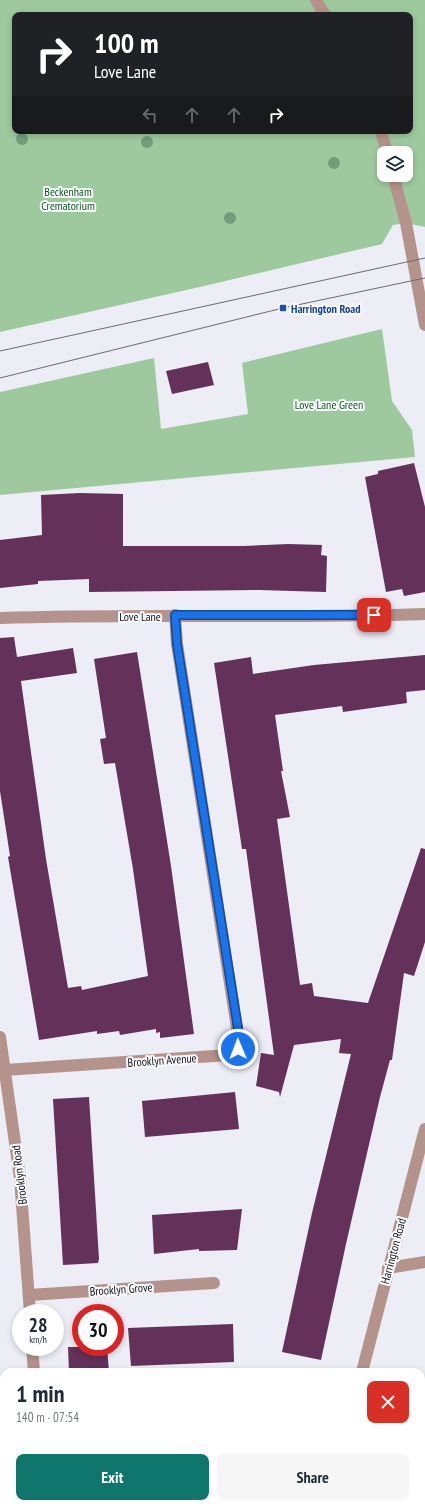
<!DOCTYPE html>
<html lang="en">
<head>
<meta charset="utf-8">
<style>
  :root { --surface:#fff; --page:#f6f6f7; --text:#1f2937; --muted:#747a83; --accent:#0f766e }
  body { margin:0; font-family:"PT Sans Narrow",sans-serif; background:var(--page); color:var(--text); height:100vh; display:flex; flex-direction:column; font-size:15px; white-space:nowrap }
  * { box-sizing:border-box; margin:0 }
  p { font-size:13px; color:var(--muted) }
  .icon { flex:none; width:22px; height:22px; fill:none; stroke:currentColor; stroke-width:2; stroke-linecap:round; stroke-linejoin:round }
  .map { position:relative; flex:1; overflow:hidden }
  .panel { position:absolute; left:0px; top:1368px; width:425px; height:140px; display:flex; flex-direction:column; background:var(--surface); border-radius:12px 12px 0 0; box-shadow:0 2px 6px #0003 }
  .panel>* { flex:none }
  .banner { position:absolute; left:12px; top:12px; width:401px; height:122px; border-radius:8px; box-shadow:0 2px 6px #0003; background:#202124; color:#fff; overflow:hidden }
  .controls { position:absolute; left:377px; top:146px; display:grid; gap:8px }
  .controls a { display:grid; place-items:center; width:36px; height:36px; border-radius:8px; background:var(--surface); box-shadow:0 2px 6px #0003; font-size:20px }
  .speed { position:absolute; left:12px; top:1304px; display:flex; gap:8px; font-size:20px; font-weight:700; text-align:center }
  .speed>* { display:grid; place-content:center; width:52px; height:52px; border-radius:50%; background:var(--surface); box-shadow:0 2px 6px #0003; line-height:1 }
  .speed small { font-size:10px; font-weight:400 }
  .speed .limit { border:6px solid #d22; background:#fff; color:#111 }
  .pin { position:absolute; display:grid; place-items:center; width:34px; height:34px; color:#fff; margin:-17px; border-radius:8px; box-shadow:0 2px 6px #0006 }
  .me { position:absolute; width:44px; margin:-22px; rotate:359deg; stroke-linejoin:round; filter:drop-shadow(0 0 3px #0008) }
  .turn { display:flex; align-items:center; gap:14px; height:84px; padding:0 16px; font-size:18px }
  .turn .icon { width:52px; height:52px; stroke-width:2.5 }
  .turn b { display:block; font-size:28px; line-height:34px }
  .lanes { display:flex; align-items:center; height:38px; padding:0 16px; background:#0003; justify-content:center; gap:20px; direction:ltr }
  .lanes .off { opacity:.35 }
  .round { display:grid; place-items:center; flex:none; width:42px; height:42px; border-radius:8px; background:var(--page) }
  .overview { display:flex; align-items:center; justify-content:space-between; height:68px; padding:0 16px }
  h1 { font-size:24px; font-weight:800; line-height:30px }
  .action { display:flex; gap:8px; margin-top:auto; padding:8px 16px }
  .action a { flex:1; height:46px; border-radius:8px; background:var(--accent); color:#fff; font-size:16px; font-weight:800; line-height:46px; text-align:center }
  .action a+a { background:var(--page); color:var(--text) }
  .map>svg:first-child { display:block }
</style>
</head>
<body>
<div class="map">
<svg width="425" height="1508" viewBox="0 0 425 1508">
  <rect width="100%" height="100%" fill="#ecedf5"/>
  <!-- green -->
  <g fill="#9ec99e" fill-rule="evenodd">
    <path d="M0,0H425V227L406,223L393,225L382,244L204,286L0,332ZM15,15H410V131H15ZM384,153H406V175H384Z"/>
    <path d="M382,329L392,401L412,430L415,457L0,495V392L154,358L161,429L248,414L242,363Z"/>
  </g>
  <!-- building -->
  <g fill="#63315a">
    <path d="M208,362L214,385L172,394L166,371Z"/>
    <path d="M414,463L425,507V592L404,596L402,589L386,592L365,477L378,474V471Z"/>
    <path d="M80,493L123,494V546H243L288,544L322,545L321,555L327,556L326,592L259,590L89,592V579L38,581V584L0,588V540L42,535L41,495Z"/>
    <path d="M14,637L17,657L73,648L77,673L21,681L46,859L68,988L81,986L82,990L148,976L133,869L115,763L104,764L100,739L106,738L94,659L137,652L171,866L194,1034L160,1038V1032L156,1033V1029L120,1035L119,1031L97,1034V1031L39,1040L8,857L10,856L0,791V638Z"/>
    <path d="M425,655V690L406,692L407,703L343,712L342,706L275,715L283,771H281L290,817L277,819L300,985L312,983L314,996L368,1003L421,848L425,849V942L414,976L404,973L392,1060H390L380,1097L346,1244L321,1360L282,1352L312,1213L351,1054L339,1053L341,1039L294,1045L280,1097L279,1092L256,1086L261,1053L274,1055L246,849H242L214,663L251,657L253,674L314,665Z"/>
    <path d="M235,1092L239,1129L145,1137L142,1101Z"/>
    <path d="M89,1097L99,1259L98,1263L63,1265L53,1099Z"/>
    <path d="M242,1209L237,1250L199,1251V1249L154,1254L152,1215Z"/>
    <path d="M233,1324L234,1362L131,1366L128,1328Z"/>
    <path d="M68,1347H107L109,1372H69Z"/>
  </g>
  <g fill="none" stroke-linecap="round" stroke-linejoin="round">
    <!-- minor -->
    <g stroke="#b4938c" stroke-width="12">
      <path d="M316,0L325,15"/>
      <path d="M381,131L387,153"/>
      <path d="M393,175L406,223L425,325"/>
      <path d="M0,618C142,613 283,619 425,614"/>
      <path d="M0,1037L20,1178L30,1313"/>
      <path d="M5,1070L229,1055L238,1049L239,1041L177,644L175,615"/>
      <path d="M388,1268L425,1262"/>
      <path d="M29,1295L214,1283"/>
      <path d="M32,1347L34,1372"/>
      <path d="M362,1372L425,1129"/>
      <path d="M43,1504V1508"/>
      <path d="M327,1508L328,1504"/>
    </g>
    <!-- tram -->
    <g stroke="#6b6c71" stroke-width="1">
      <path d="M0,351L425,258"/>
      <path d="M0,378L283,308L425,278"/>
    </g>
  </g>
  <!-- trees -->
  <g fill="#729d7d">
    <circle cx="22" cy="139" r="6"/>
    <circle cx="147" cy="142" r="6"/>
    <circle cx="334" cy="163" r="6"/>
    <circle cx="230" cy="218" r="6"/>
  </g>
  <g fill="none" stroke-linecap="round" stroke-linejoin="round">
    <defs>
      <path id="route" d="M238,1049L240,1041L177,644L175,615H374"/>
    </defs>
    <!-- route casing -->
    <use href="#route" stroke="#114b97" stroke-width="10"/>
    <!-- route -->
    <use href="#route" stroke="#1a73e8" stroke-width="7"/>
  </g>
  <!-- markers -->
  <rect fill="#1a4fb4" stroke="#fafbfe" stroke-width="1.5" x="279" y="304" width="8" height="8" rx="2"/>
  <g text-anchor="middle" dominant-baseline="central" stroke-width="4" stroke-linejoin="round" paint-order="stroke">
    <!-- park labels -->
    <g font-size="12" fill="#0e5b1a" stroke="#fafbfe">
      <text x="68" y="191">Beckenham<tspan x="68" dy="14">Crematorium</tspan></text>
      <text x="329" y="404">Love Lane Green</text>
    </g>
    <!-- transit labels -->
    <g font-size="12" font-weight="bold" fill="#164399" stroke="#fafbfe" text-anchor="start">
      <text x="291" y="308">Harrington Road</text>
    </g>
    <!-- street labels -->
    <g font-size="12" fill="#151518" stroke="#fafbfe">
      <text x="140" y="616">Love Lane</text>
      <text transform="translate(162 1060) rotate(-4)">Brooklyn Avenue</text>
      <text transform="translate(19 1175) rotate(-97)">Brooklyn Road</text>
      <text transform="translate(393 1251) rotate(-75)">Harrington Road</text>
      <text transform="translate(121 1289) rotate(-4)">Brooklyn Grove</text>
    </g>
  </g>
</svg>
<div class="controls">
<a><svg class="icon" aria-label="layers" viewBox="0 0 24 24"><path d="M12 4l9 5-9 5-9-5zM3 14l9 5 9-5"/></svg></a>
</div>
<div class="speed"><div>28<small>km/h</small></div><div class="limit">30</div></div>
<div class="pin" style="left:374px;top:615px;background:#d93025"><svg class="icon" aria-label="arrive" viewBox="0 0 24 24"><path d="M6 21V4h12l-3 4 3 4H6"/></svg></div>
<svg class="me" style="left:238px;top:1049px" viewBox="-20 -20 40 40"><circle r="17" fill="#1a73e8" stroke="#fff" stroke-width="3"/><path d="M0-11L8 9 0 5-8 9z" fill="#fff"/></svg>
<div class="banner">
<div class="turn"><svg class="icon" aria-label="right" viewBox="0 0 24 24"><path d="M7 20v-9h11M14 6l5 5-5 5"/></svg><div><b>100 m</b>Love Lane</div></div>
<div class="lanes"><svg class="icon off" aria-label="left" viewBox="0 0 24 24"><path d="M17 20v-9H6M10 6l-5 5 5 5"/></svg><svg class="icon off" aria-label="ahead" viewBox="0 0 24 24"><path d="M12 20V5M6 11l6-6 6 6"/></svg><svg class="icon off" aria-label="ahead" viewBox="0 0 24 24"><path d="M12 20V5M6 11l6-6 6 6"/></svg><svg class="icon" aria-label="right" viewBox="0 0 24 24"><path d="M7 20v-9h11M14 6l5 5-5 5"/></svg></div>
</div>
<section class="panel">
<div class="overview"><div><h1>1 min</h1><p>140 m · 07:54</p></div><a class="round" style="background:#d93025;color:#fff"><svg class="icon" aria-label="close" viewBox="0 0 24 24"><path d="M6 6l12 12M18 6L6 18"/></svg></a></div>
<div class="action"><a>Exit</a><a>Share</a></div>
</section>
</div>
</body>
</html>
